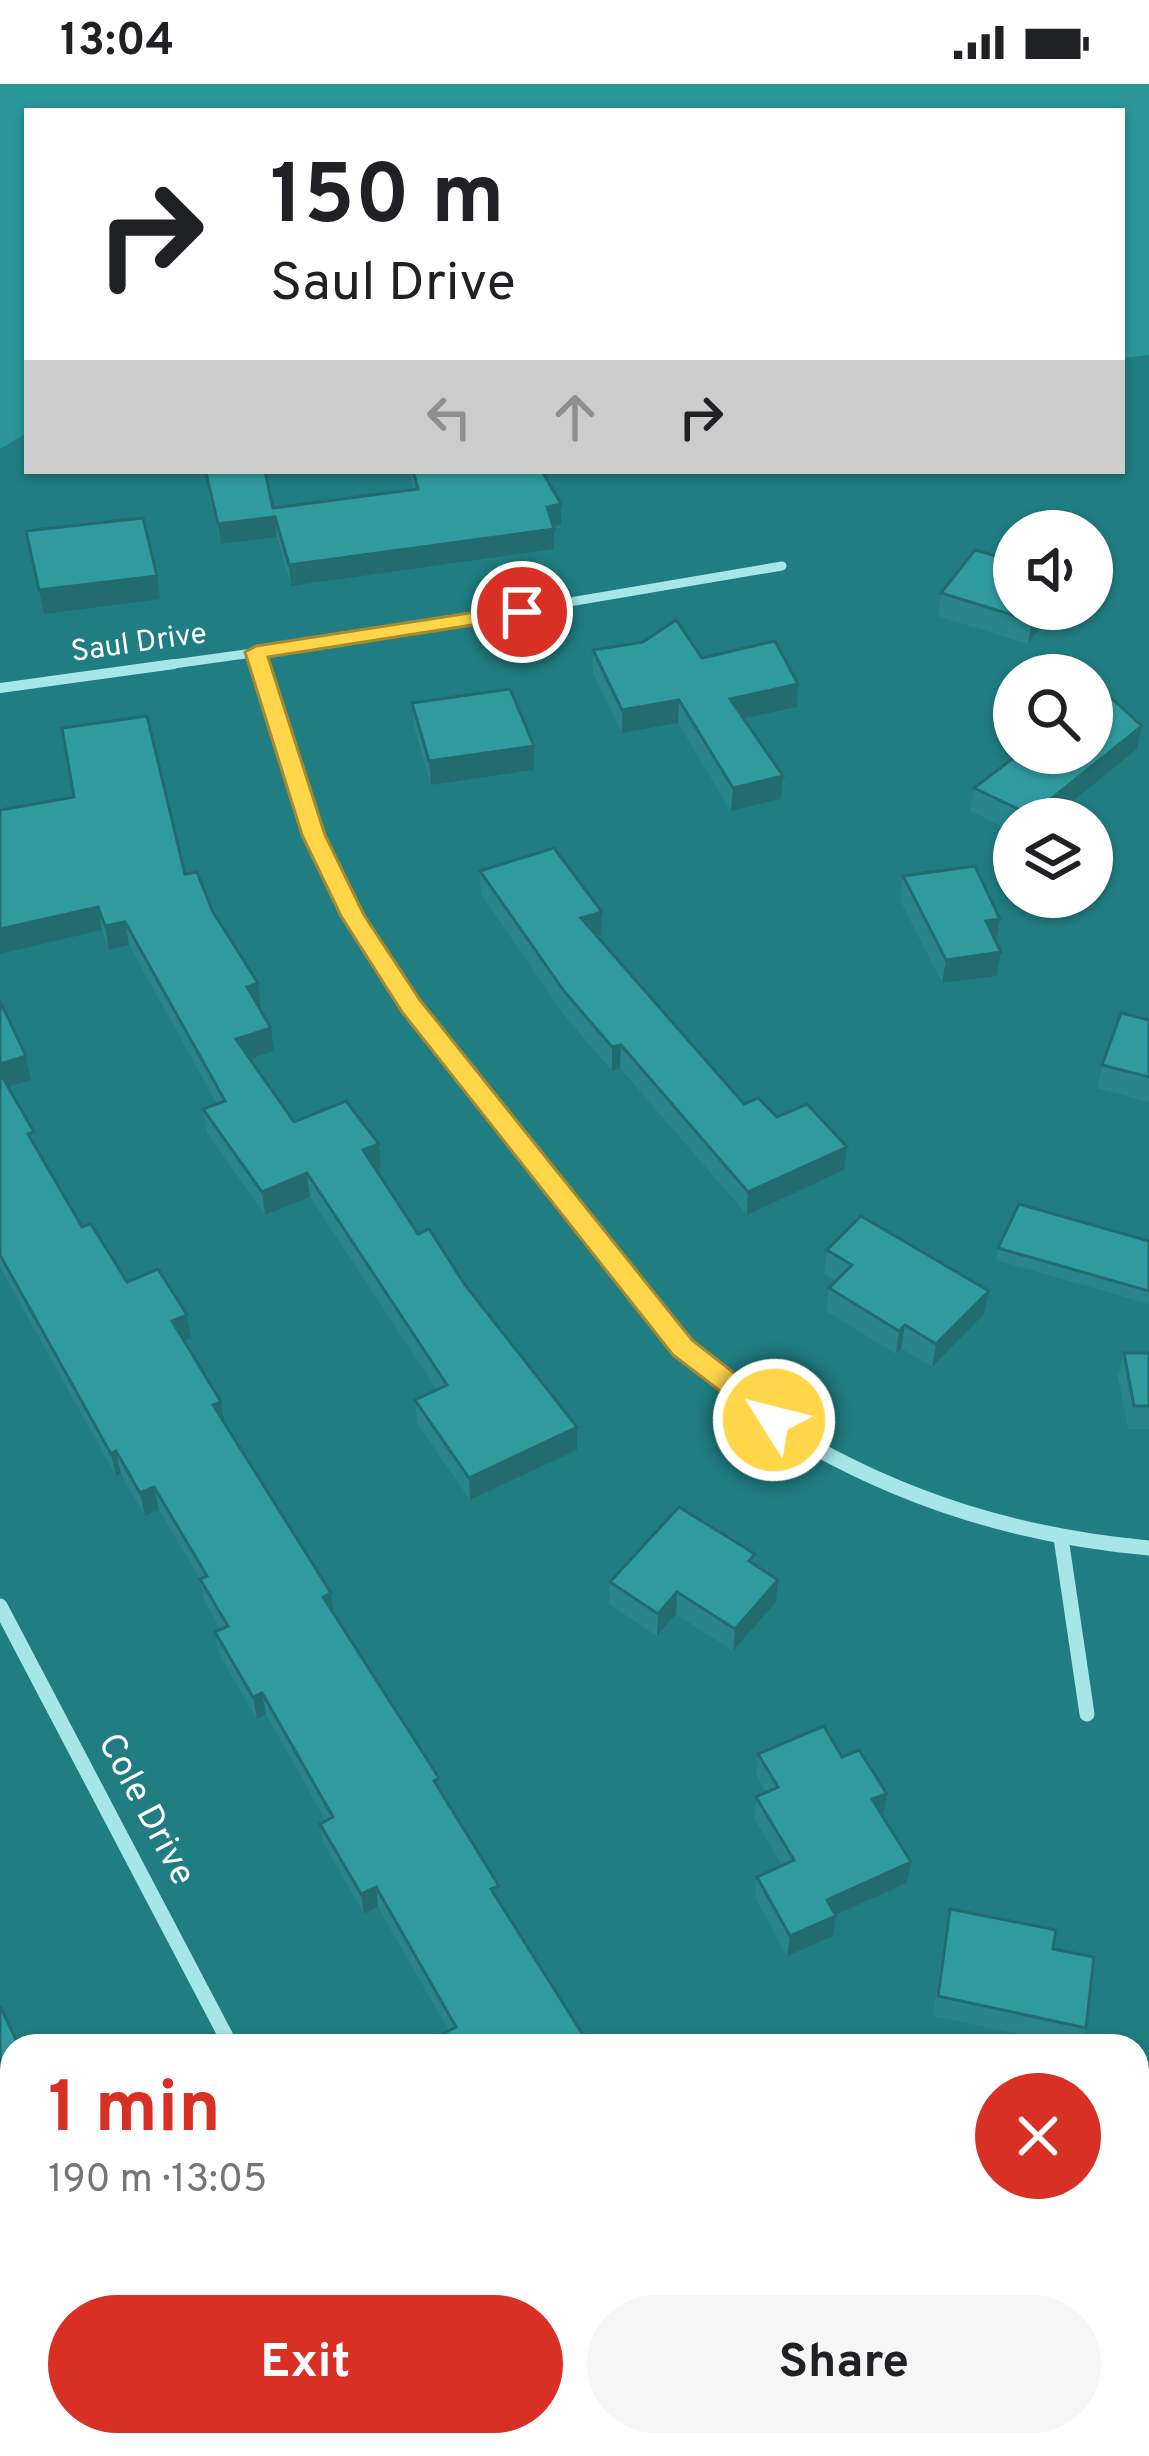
<!DOCTYPE html>
<html lang="en">
<head>
<meta charset="utf-8">
<style>
  :root { --surface:#fff; --page:#f6f6f6; --text:#202124; --muted:#757577; --accent:#d93025 }
  body { margin:0; font-family:Overpass,sans-serif; background:var(--page); color:var(--text); height:100vh; display:flex; flex-direction:column; font-size:45px; white-space:nowrap }
  * { box-sizing:border-box; margin:0 }
  p { font-size:39px; color:var(--muted) }
  .icon { flex:none; width:66px; height:66px; fill:none; stroke:currentColor; stroke-width:2; stroke-linecap:round; stroke-linejoin:round }
  .map { position:relative; flex:1; overflow:hidden }
  .side { position:absolute; left:0px; top:1950px; width:1149px; height:423px; display:flex; flex-direction:column; background:var(--surface); border-radius:36px 36px 0 0; box-shadow:0 3px 9px #0004 }
  .side>* { flex:none }
  .banner { position:absolute; left:24px; top:24px; width:1101px; height:366px; border-radius:0px; box-shadow:0 3px 9px #0004; background:#fff; color:var(--text); overflow:hidden }
  .fabs { position:absolute; left:993px; top:426px; display:grid; gap:24px }
  .fabs a { display:grid; place-items:center; width:120px; height:120px; border-radius:50%; background:var(--surface); box-shadow:0 3px 9px #0004; font-size:60px }
  .pin { position:absolute; display:grid; place-items:center; width:102px; height:102px; color:#fff; margin:-51px; border:6px solid #fff; border-radius:50%; box-shadow:0 3px 12px #0007 }
  .me { position:absolute; width:132px; margin:-66px; rotate:306deg; stroke-linejoin:round; filter:drop-shadow(0 0 9px #0008) }
  .turn { display:flex; align-items:center; gap:42px; height:252px; padding:0 48px; font-size:54px }
  .turn .icon { width:156px; height:156px; stroke-width:2.5 }
  .turn b { display:block; font-size:84px; line-height:102px }
  .lanes { display:flex; align-items:center; height:114px; padding:0 48px; background:#0003; justify-content:center; gap:60px; direction:ltr }
  .lanes .off { opacity:.35 }
  .round { display:grid; place-items:center; flex:none; width:126px; height:126px; border-radius:63px; background:var(--page) }
  .overview { display:flex; align-items:center; justify-content:space-between; height:204px; padding:0 48px }
  h1 { font-size:72px; font-weight:700; line-height:90px; color:var(--accent) }
  .action { display:flex; gap:24px; margin-top:auto; padding:24px 48px }
  .action a { flex:1; height:138px; border-radius:72px; background:var(--accent); color:#fff; font-size:48px; font-weight:700; line-height:138px; text-align:center }
  .action a+a { background:var(--page); color:var(--text) }
  .status { display:flex; justify-content:space-between; align-items:center; height:84px; padding:0 60px; background:var(--surface); direction:ltr }
  .status svg { height:33px; fill:currentColor }
  .map>svg:first-child { display:block }
</style>
</head>
<body>
<div class="status"><b>13:04</b><svg viewBox="0 0 49 12"><path d="M0 12V9h3v3zM5 12V6h3v6zM10 12V3h3v9zM15 12V0h3v12zM26 1h20v11H26zM47 4h2v5h-2z"/></svg></div>
<div class="map">
<svg width="1149" height="2372" viewBox="0 0 1149 2372">
  <rect width="100%" height="100%" fill="#207d81"/>
  <!-- green -->
  <path fill="#2a9699" d="M0,0H1149V271L1122,274V27H27V349L0,365Z"/>
  <g fill="none" stroke-linecap="round" stroke-linejoin="round">
    <!-- street-far2 -->
    <g stroke="#a6e6e8" stroke-width="9">
      <path d="M256,569L260,583"/>
      <path d="M152,583L352,555L782,482"/>
    </g>
    <!-- street-far1 -->
    <g stroke="#a6e6e8" stroke-width="10">
      <path d="M259,580L322,769L393,895L662,1242L730,1306L796,1353"/>
      <path d="M0,604L174,580"/>
    </g>
    <!-- street -->
    <g stroke="#a6e6e8" stroke-width="15">
      <path d="M791,1350C904,1417 1019,1452 1149,1464"/>
      <path d="M1061,1454L1087,1630"/>
      <path d="M0,1522L231,1962"/>
      <path d="M432,2372L445,2361"/>
    </g>
  </g>
  <!-- wall -->
  <g fill="#298589">
    <path d="M409,387H542L561,441L553,442L554,465L291,502L277,453L221,460L208,409L206,389L273,424L414,406Z"/>
    <path d="M941,509L1055,525L1028,560L938,532Z"/>
    <path d="M593,566L702,574L798,600L797,623L744,635L783,692L781,715L731,727L678,639L622,649L593,589Z"/>
    <path d="M412,619L534,686L431,701L414,642Z"/>
    <path d="M1142,642L1137,665L1051,735H1014V748L970,727L974,704Z"/>
    <path d="M0,726L185,790L213,828L258,899L261,923H259L274,967L250,975L294,1038L379,1060L381,1083L375,1085L418,1150L465,1201L577,1366L470,1416L417,1339L415,1316L437,1306L310,1113L265,1131L207,1049L203,1025L217,1020L129,861L109,866L102,846L0,870Z"/>
    <path d="M480,787L601,851L597,853L744,1020L777,1033L844,1086L747,1131L620,984L612,987L564,931L481,810Z"/>
    <path d="M903,792L996,858L1001,868L997,892L942,899L900,816Z"/>
    <path d="M0,917L26,972L31,996L8,1003L39,1068L82,1143L127,1198L187,1231L191,1254L184,1257L221,1318L224,1339L331,1509L334,1530L439,1705L499,1818L590,1962H442L441,1951L449,1947L378,1823L364,1830L324,1760L320,1740L326,1737L266,1630L257,1635L219,1570L215,1548L221,1545L204,1517L200,1495L159,1426L145,1432L121,1390L116,1392L0,1183Z"/>
    <path d="M1149,936V1018L1097,1004L1102,981Z"/>
    <path d="M1149,1157V1220L996,1176L998,1164Z"/>
    <path d="M827,1166L984,1230L932,1283L901,1264L896,1270L826,1227L829,1204L836,1197L824,1189Z"/>
    <path d="M1124,1269H1149V1345H1128L1118,1292Z"/>
    <path d="M754,1480L778,1496L776,1518L733,1567L676,1530L657,1552L609,1520L610,1498Z"/>
    <path d="M758,1670L842,1673L887,1710L882,1731L911,1778L907,1799L835,1831L833,1852L787,1872L755,1813L757,1793L782,1781L754,1734L756,1713L766,1708L756,1691Z"/>
    <path d="M950,1825L1086,1944L1079,1962L933,1932L945,1845Z"/>
    <path d="M700,2361H889L886,2370L887,2372H707Z"/>
  </g>
  <!-- shaded-wall -->
  <g fill="#226c6f">
    <path d="M561,420V441L547,443V423Z"/>
    <path d="M275,433L277,453L221,460L218,440Z"/>
    <path d="M554,445V465L291,502L289,481Z"/>
    <path d="M157,492L160,515L44,530L39,506Z"/>
    <path d="M1041,525H1055L1028,560L1032,537Z"/>
    <path d="M798,600L797,623L729,638L730,615Z"/>
    <path d="M679,616L678,639L622,649V626Z"/>
    <path d="M1142,642L1137,665L1051,735H1030L1031,731Z"/>
    <path d="M534,662V686L431,701L429,677Z"/>
    <path d="M783,692L781,715L731,727L733,704Z"/>
    <path d="M98,823L102,846L0,870V845Z"/>
    <path d="M602,828L601,851L581,858V834Z"/>
    <path d="M1000,835L996,858L986,837Z"/>
    <path d="M125,838L129,861L109,866L105,842Z"/>
    <path d="M1001,868L997,892L942,899L946,876Z"/>
    <path d="M258,899L261,923L250,926L247,903Z"/>
    <path d="M271,944L274,967L239,979L236,955Z"/>
    <path d="M621,961L620,984L612,987V963Z"/>
    <path d="M26,972L31,996L1,1005L0,980Z"/>
    <path d="M379,1060L381,1083L365,1090L363,1066Z"/>
    <path d="M847,1063L844,1086L747,1131L748,1108Z"/>
    <path d="M307,1089L310,1113L265,1131L262,1108Z"/>
    <path d="M989,1207L984,1230L932,1283L936,1260Z"/>
    <path d="M187,1231L191,1254L176,1260L172,1237Z"/>
    <path d="M905,1241L901,1264L896,1270L899,1247Z"/>
    <path d="M221,1318L225,1341L213,1321Z"/>
    <path d="M577,1343V1366L470,1416L469,1394Z"/>
    <path d="M116,1367L121,1390L116,1392L111,1370Z"/>
    <path d="M154,1403L159,1426L145,1432L140,1409Z"/>
    <path d="M778,1496L776,1518L733,1567L735,1545Z"/>
    <path d="M677,1508L676,1530L657,1552L658,1530Z"/>
    <path d="M331,1509L334,1531L323,1513Z"/>
    <path d="M262,1609L266,1630L257,1635L253,1613Z"/>
    <path d="M887,1710L883,1730L868,1736L872,1715Z"/>
    <path d="M911,1778L907,1799L824,1836L827,1816Z"/>
    <path d="M376,1803L378,1823L364,1830L361,1810Z"/>
    <path d="M836,1832L833,1852L787,1872L790,1852Z"/>
    <path d="M12,2116V2138L0,2144V2122Z"/>
    <path d="M120,2361H140L127,2372H107Z"/>
  </g>
  <!-- building -->
  <g fill="#309b9f" stroke="#226c6f" stroke-width="3">
    <path d="M223,387H265L273,424L418,405L413,387H542L561,420L547,423L554,445L289,481L275,433L218,440L206,389Z"/>
    <path d="M143,434L157,492L39,506L26,447Z"/>
    <path d="M975,466L1014,477V525H1041L1032,537L941,509Z"/>
    <path d="M676,536L702,574L775,557L798,600L730,615L783,692L733,704L679,616L622,626L593,566L643,558Z"/>
    <path d="M510,605L534,662L429,677L412,619Z"/>
    <path d="M1109,612L1142,642L1031,731L974,704L1020,669H1092V618Z"/>
    <path d="M147,632L185,790L197,788L213,828L258,899L247,903L271,944L236,955L294,1038L346,1017L379,1060L363,1066L418,1150L429,1145L465,1201L577,1343L469,1394L415,1316L447,1301L307,1089L262,1108L203,1025L225,1017L125,838L105,842L98,823L0,845V726L74,713L62,644Z"/>
    <path d="M554,764L602,828L581,834L744,1020L758,1014L777,1033L807,1020L847,1063L748,1108L621,961L612,963L564,907L480,787Z"/>
    <path d="M975,782L1000,835L986,837L1001,868L946,876L903,792Z"/>
    <path d="M0,917L26,972L0,980Z"/>
    <path d="M1121,929L1149,936V993L1102,981Z"/>
    <path d="M0,989L34,1048L28,1050L82,1143L91,1140L127,1198L158,1185L187,1231L172,1237L221,1318L213,1321L331,1509L323,1513L439,1694L434,1697L499,1802L491,1805L590,1962H447L441,1951L456,1943L376,1803L361,1810L320,1740L333,1733L262,1609L253,1613L215,1548L228,1542L200,1495L207,1492L154,1403L140,1409L116,1367L111,1370L0,1171Z"/>
    <path d="M1019,1120L1149,1157V1207L998,1164Z"/>
    <path d="M861,1132L989,1207L936,1260L905,1241L899,1247L829,1204L852,1181L827,1166Z"/>
    <path d="M1124,1269H1149V1322H1134Z"/>
    <path d="M679,1423L755,1470L749,1477L778,1496L735,1545L677,1508L658,1530L610,1498Z"/>
    <path d="M824,1642L842,1673L859,1666L887,1710L872,1715L911,1778L827,1816L836,1832L790,1852L757,1793L794,1776L756,1713L778,1703L758,1670Z"/>
    <path d="M950,1825L1056,1846L1053,1865L1094,1873L1086,1944L938,1912Z"/>
    <path d="M0,1922L19,1962H12V2116L0,2122Z"/>
    <path d="M0,2185L12,2201V2361H120L107,2372H0Z"/>
    <path d="M711,2361H886L881,2365L887,2372H718Z"/>
  </g>
  <!-- route -->
  <path fill="#ffd54a" stroke="#a68a30" stroke-width="3" d="M522,521L530,523V532L268,573L325,751L364,831L420,916L692,1256L784,1328L788,1336L784,1344L774,1348L673,1271L402,928L341,832L302,751L245,568L256,562Z"/>
  <g text-anchor="middle" dominant-baseline="central" stroke-width="12" stroke-linejoin="round" paint-order="stroke">
    <!-- far-street labels -->
    <g font-size="30" fill="#fff" stroke="#207d81">
      <text transform="translate(139 560) rotate(-8)">Saul Drive</text>
    </g>
    <!-- street labels -->
    <g font-size="36" fill="#fff" stroke="#207d81">
      <text transform="translate(145 1726) rotate(62)">Cole Drive</text>
    </g>
  </g>
</svg>
<div class="fabs">
<a><svg class="icon" aria-label="sound" viewBox="0 0 24 24"><path d="M4 9h4l5-4v14l-5-4H4zM17 9q2 3 0 6"/></svg></a>
<a><svg class="icon" aria-label="search" viewBox="0 0 24 24"><circle cx="10" cy="10" r="6"/><path d="M15 15l6 6"/></svg></a>
<a><svg class="icon" aria-label="layers" viewBox="0 0 24 24"><path d="M12 4l9 5-9 5-9-5zM3 14l9 5 9-5"/></svg></a>
</div>
<div class="pin" style="left:522px;top:528px;background:#d93025"><svg class="icon" aria-label="arrive" viewBox="0 0 24 24"><path d="M6 21V4h12l-3 4 3 4H6"/></svg></div>
<svg class="me" style="left:774px;top:1336px" viewBox="-20 -20 40 40"><circle r="17" fill="#ffd54a" stroke="#fff" stroke-width="3"/><path d="M0-11L8 9 0 5-8 9z" fill="#fff"/></svg>
<div class="banner">
<div class="turn"><svg class="icon" aria-label="right" viewBox="0 0 24 24"><path d="M7 20v-9h11M14 6l5 5-5 5"/></svg><div><b>150 m</b>Saul Drive</div></div>
<div class="lanes"><svg class="icon off" aria-label="left" viewBox="0 0 24 24"><path d="M17 20v-9H6M10 6l-5 5 5 5"/></svg><svg class="icon off" aria-label="ahead" viewBox="0 0 24 24"><path d="M12 20V5M6 11l6-6 6 6"/></svg><svg class="icon" aria-label="right" viewBox="0 0 24 24"><path d="M7 20v-9h11M14 6l5 5-5 5"/></svg></div>
</div>
<section class="side">
<div class="overview"><div><h1>1 min</h1><p>190 m · 13:05</p></div><a class="round" style="background:#d93025;color:#fff"><svg class="icon" aria-label="close" viewBox="0 0 24 24"><path d="M6 6l12 12M18 6L6 18"/></svg></a></div>
<div class="action"><a>Exit</a><a>Share</a></div>
</section>
</div>
</body>
</html>
